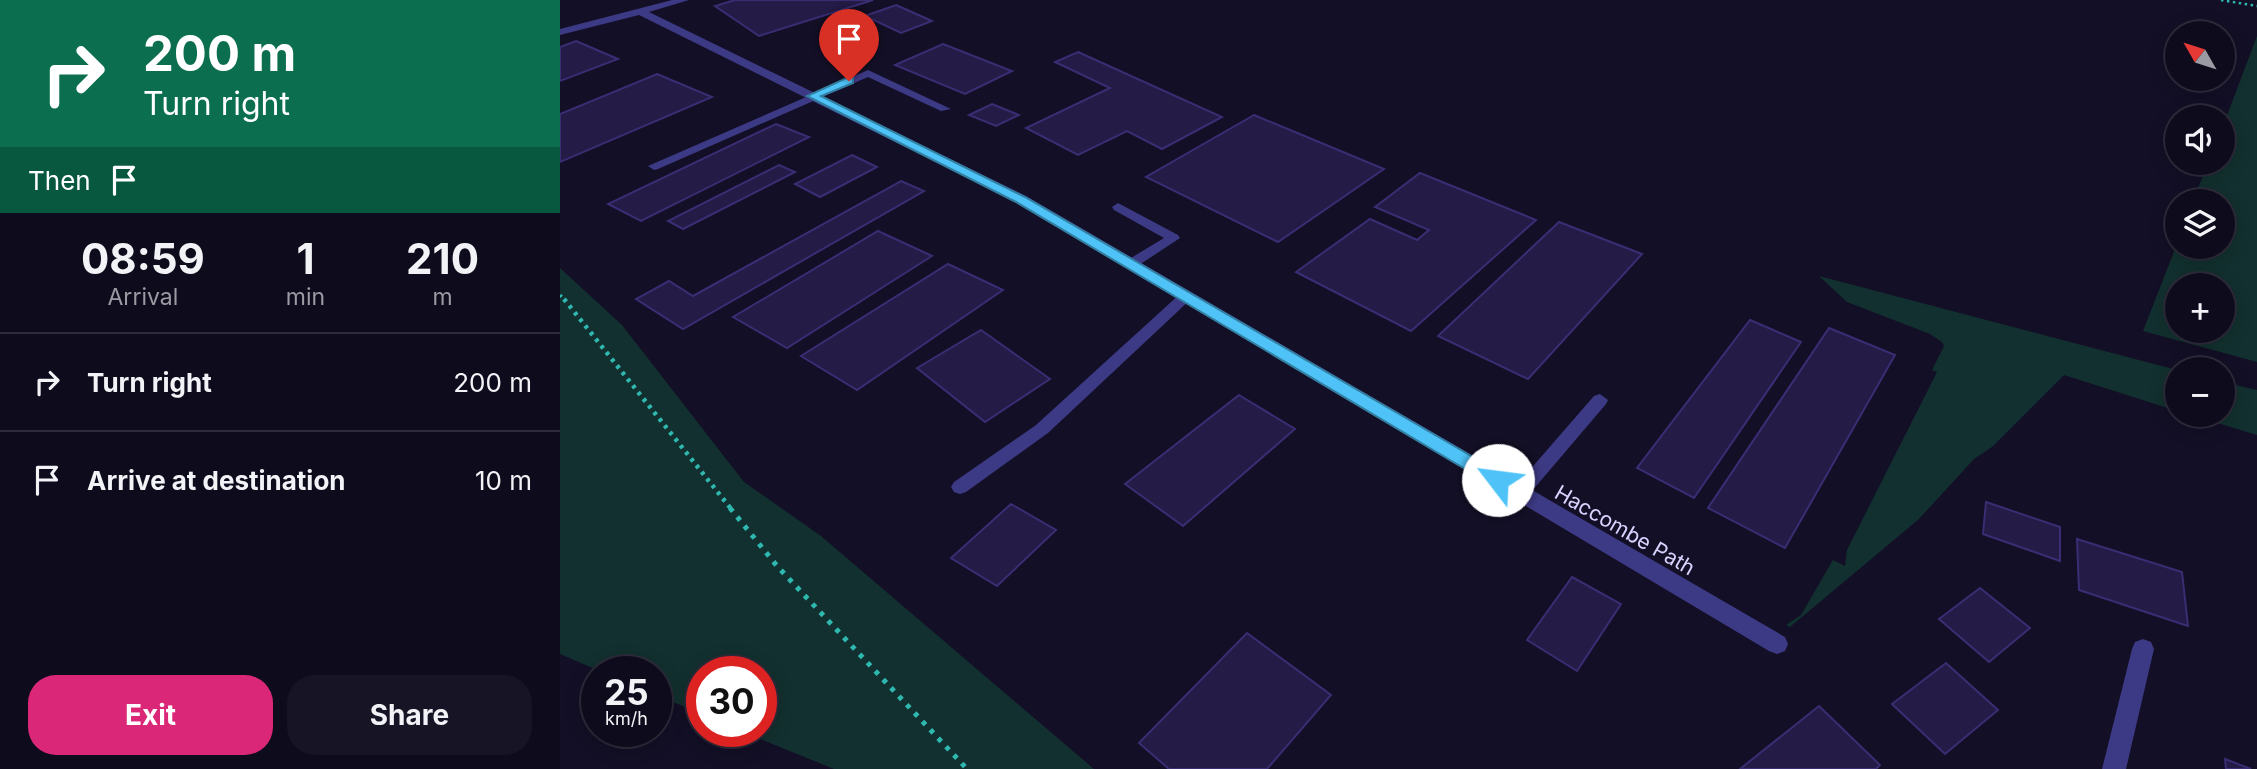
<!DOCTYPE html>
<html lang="en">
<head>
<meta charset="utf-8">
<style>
  :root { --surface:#0e0b1c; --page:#171425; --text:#f1f3f6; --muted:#9b9ba3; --line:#2e2b3b; --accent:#db2777 }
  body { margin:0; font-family:Inter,sans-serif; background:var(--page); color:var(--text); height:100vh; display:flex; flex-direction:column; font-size:26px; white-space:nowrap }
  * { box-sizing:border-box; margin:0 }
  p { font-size:23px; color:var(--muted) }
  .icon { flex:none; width:38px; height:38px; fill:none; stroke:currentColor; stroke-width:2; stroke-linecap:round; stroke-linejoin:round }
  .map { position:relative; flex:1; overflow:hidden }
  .side { display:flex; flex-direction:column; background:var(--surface); width:560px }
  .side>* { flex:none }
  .top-card { background:#0b6e4f; color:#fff; overflow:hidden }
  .needle { width:46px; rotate:309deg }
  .buttons { position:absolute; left:1605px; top:21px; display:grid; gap:14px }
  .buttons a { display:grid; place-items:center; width:70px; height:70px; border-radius:50%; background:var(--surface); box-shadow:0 4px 18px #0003,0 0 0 2px var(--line); font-size:35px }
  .speed { position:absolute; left:21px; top:656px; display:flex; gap:14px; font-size:35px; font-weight:700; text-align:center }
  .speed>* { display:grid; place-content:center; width:91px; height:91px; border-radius:50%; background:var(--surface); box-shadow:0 4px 18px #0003,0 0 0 2px var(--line); line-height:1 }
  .speed small { font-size:18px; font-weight:400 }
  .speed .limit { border:10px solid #d22; background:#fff; color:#111 }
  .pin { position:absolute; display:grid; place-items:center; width:60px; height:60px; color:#fff; margin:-72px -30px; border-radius:50% 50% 50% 0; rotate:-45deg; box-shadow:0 0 7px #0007 }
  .pin .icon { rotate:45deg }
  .me { position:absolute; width:77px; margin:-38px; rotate:300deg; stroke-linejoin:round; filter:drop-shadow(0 0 5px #0008) }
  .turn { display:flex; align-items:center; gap:24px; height:147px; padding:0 28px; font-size:32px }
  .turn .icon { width:91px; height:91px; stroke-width:2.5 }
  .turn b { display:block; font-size:49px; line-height:60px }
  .then { display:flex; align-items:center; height:66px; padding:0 28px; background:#0003; gap:14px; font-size:26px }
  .eta { display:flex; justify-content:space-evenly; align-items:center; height:119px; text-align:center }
  .eta b { font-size:42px; font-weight:700; line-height:49px }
  .cta { display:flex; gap:14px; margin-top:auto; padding:14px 28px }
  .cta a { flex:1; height:80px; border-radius:28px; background:var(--accent); color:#fff; font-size:28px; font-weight:700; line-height:80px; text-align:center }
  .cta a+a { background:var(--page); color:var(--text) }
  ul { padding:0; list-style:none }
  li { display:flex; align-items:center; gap:21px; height:98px; padding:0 28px; border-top:2px solid var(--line) }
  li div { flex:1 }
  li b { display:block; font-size:26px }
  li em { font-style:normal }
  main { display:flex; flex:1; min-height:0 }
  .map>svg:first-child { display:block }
</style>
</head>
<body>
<main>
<section class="side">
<div class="top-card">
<div class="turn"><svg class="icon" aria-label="right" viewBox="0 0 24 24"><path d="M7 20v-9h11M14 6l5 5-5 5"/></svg><div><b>200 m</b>Turn right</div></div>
<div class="then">Then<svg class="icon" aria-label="arrive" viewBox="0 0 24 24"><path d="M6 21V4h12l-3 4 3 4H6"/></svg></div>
</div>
<div class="eta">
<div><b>08:59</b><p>Arrival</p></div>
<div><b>1</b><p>min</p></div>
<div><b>210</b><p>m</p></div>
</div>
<ul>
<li><svg class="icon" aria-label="right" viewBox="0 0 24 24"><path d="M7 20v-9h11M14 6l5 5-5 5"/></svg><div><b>Turn right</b></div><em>200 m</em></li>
<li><svg class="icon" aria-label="arrive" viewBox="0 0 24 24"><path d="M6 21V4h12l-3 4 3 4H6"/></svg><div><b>Arrive at destination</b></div><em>10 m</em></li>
</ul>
<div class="cta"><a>Exit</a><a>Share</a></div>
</section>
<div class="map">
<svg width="1697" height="769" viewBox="0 0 1697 769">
  <rect width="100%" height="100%" fill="#130f26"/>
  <!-- green -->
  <g fill="#12302f" fill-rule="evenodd">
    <path d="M1697,36V362L1583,331L1617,244V247H1662V201H1633L1648,163H1662L1663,126ZM1662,285V331H1617V285Z"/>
    <path d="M0,268L62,325L184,482L261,536L534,769H274L183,732H201V672H142V714L96,695V672H42L0,654Z"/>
    <path d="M1259,276L1617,370V411L1504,375L1432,447L1414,459L1359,519L1230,627L1226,625L1241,615L1273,560L1285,566L1287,550L1377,372L1372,370L1384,346L1382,342L1370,334L1287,302Z"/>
    <path d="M1663,382L1697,390V435L1631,415H1662Z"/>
  </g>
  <!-- building -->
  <g fill="#241b47" stroke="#3b2d73" stroke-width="2">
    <path d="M175,0H313L199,36L155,6Z"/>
    <path d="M336,5L372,21L341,33L305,16Z"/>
    <path d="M16,41L58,59L0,81V47Z"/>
    <path d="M383,44L452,71L405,94L335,65Z"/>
    <path d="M518,52L662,117L602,149L567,131L518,155L466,128L550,88L495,62Z"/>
    <path d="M97,74L152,97L0,162V114Z"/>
    <path d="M432,104L459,115L436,126L409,115Z"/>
    <path d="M694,115L824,169L718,242L586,177Z"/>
    <path d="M216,124L249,137L81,221L48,204Z"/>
    <path d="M292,155L317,167L260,197L235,184Z"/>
    <path d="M219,165L235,172L123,229L108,221Z"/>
    <path d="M860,173L976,220L851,331L736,272L810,219L857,240L869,230L815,207Z"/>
    <path d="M341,181L364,191L123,329L76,299L109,281L133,296Z"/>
    <path d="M999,222L1082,254L968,379L878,336Z"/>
    <path d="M318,231L372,256L227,348L173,317Z"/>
    <path d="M388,264L443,290L297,390L241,356Z"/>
    <path d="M1190,320L1241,342L1134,498L1077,468Z"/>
    <path d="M1269,328L1335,355L1225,548L1148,508Z"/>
    <path d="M421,330L490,379L425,422L357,368Z"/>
    <path d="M679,395L735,429L623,526L565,484Z"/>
    <path d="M1426,502L1500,527V561L1423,534Z"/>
    <path d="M451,504L496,530L437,586L391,558Z"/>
    <path d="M1517,539L1622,572L1628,626L1519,590Z"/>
    <path d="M1012,577L1061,604L1017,671L967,640Z"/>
    <path d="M1420,588L1470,628L1429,662L1379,619Z"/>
    <path d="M687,633L771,695L707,769H609L579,743Z"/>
    <path d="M1386,663L1438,710L1385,754L1332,704Z"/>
    <path d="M1259,706L1320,765L1316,769H1180Z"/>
    <path d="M1665,759L1691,769H1666Z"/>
  </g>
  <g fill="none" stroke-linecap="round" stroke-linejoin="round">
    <!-- path-far3 -->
    <path stroke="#2fb8b0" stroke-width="2.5" stroke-dasharray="2.5 3.5" stroke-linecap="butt" d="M1661,0L1697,6"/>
    <!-- path-far2 -->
    <path stroke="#2fb8b0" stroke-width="3.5" stroke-dasharray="2.5 4.5" stroke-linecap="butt" d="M0,295L5,301"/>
    <!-- path-far1 -->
    <path stroke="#2fb8b0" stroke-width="4.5" stroke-dasharray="3.5 5" stroke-linecap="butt" d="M4,299L172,510"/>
    <!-- path -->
    <path stroke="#2fb8b0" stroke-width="5" stroke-dasharray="4.5 7" stroke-linecap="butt" d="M170,508L217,566L407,769"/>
    <!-- service -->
    <g fill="#3d3a85" fill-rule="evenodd">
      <path d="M308,70L391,109L381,111L308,77L98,169L94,170L88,166Z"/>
      <path d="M558,203L618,235L620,238L576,267H566L564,264L566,261L604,238L554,210L552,207Z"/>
      <path d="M626,291L633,296L631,299L488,433L406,492L400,494L394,492L391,487L394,482L476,425L621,293Z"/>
      <path d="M1040,394L1048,400L1046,404L966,498L960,500L954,498L951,493L954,488L1034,396Z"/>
    </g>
    <!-- minor -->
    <g fill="#3d3a85" fill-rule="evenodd">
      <path d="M112,0H129L89,12L466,196L1225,637L1228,644L1225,651L1217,654L1209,651L456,202L79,15L0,35V29Z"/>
      <path d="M1583,639L1591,642L1594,649L1566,769H1542L1572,649L1575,642Z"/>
    </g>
  </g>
  <!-- route -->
  <path fill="#4fc3f7" stroke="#337fa1" stroke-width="2" d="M289,77L293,78V83L261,96L465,197L944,475L947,480L944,485H932L456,202L247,96Z"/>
  <g text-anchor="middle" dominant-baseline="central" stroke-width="5" stroke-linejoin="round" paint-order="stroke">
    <!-- street labels -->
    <g font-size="21" fill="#d9d4ff" stroke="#130f26">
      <text transform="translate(1065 530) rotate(30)">Haccombe Path</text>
    </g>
  </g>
</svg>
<div class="buttons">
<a><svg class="needle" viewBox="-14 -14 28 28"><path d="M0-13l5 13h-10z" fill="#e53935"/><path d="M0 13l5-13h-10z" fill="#9b9ba3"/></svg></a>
<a><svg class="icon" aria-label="sound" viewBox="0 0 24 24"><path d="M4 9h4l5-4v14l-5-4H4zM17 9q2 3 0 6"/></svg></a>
<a><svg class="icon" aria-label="layers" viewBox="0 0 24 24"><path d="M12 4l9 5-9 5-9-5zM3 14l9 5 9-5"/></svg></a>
<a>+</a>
<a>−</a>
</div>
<div class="speed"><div>25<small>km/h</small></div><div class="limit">30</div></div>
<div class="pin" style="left:289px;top:81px;background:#d93025"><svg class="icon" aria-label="arrive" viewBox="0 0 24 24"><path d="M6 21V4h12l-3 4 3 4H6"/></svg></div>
<svg class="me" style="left:938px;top:480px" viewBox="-20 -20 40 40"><circle r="19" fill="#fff"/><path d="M0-13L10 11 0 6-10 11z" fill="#4fc3f7"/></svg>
</div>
</main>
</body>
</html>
